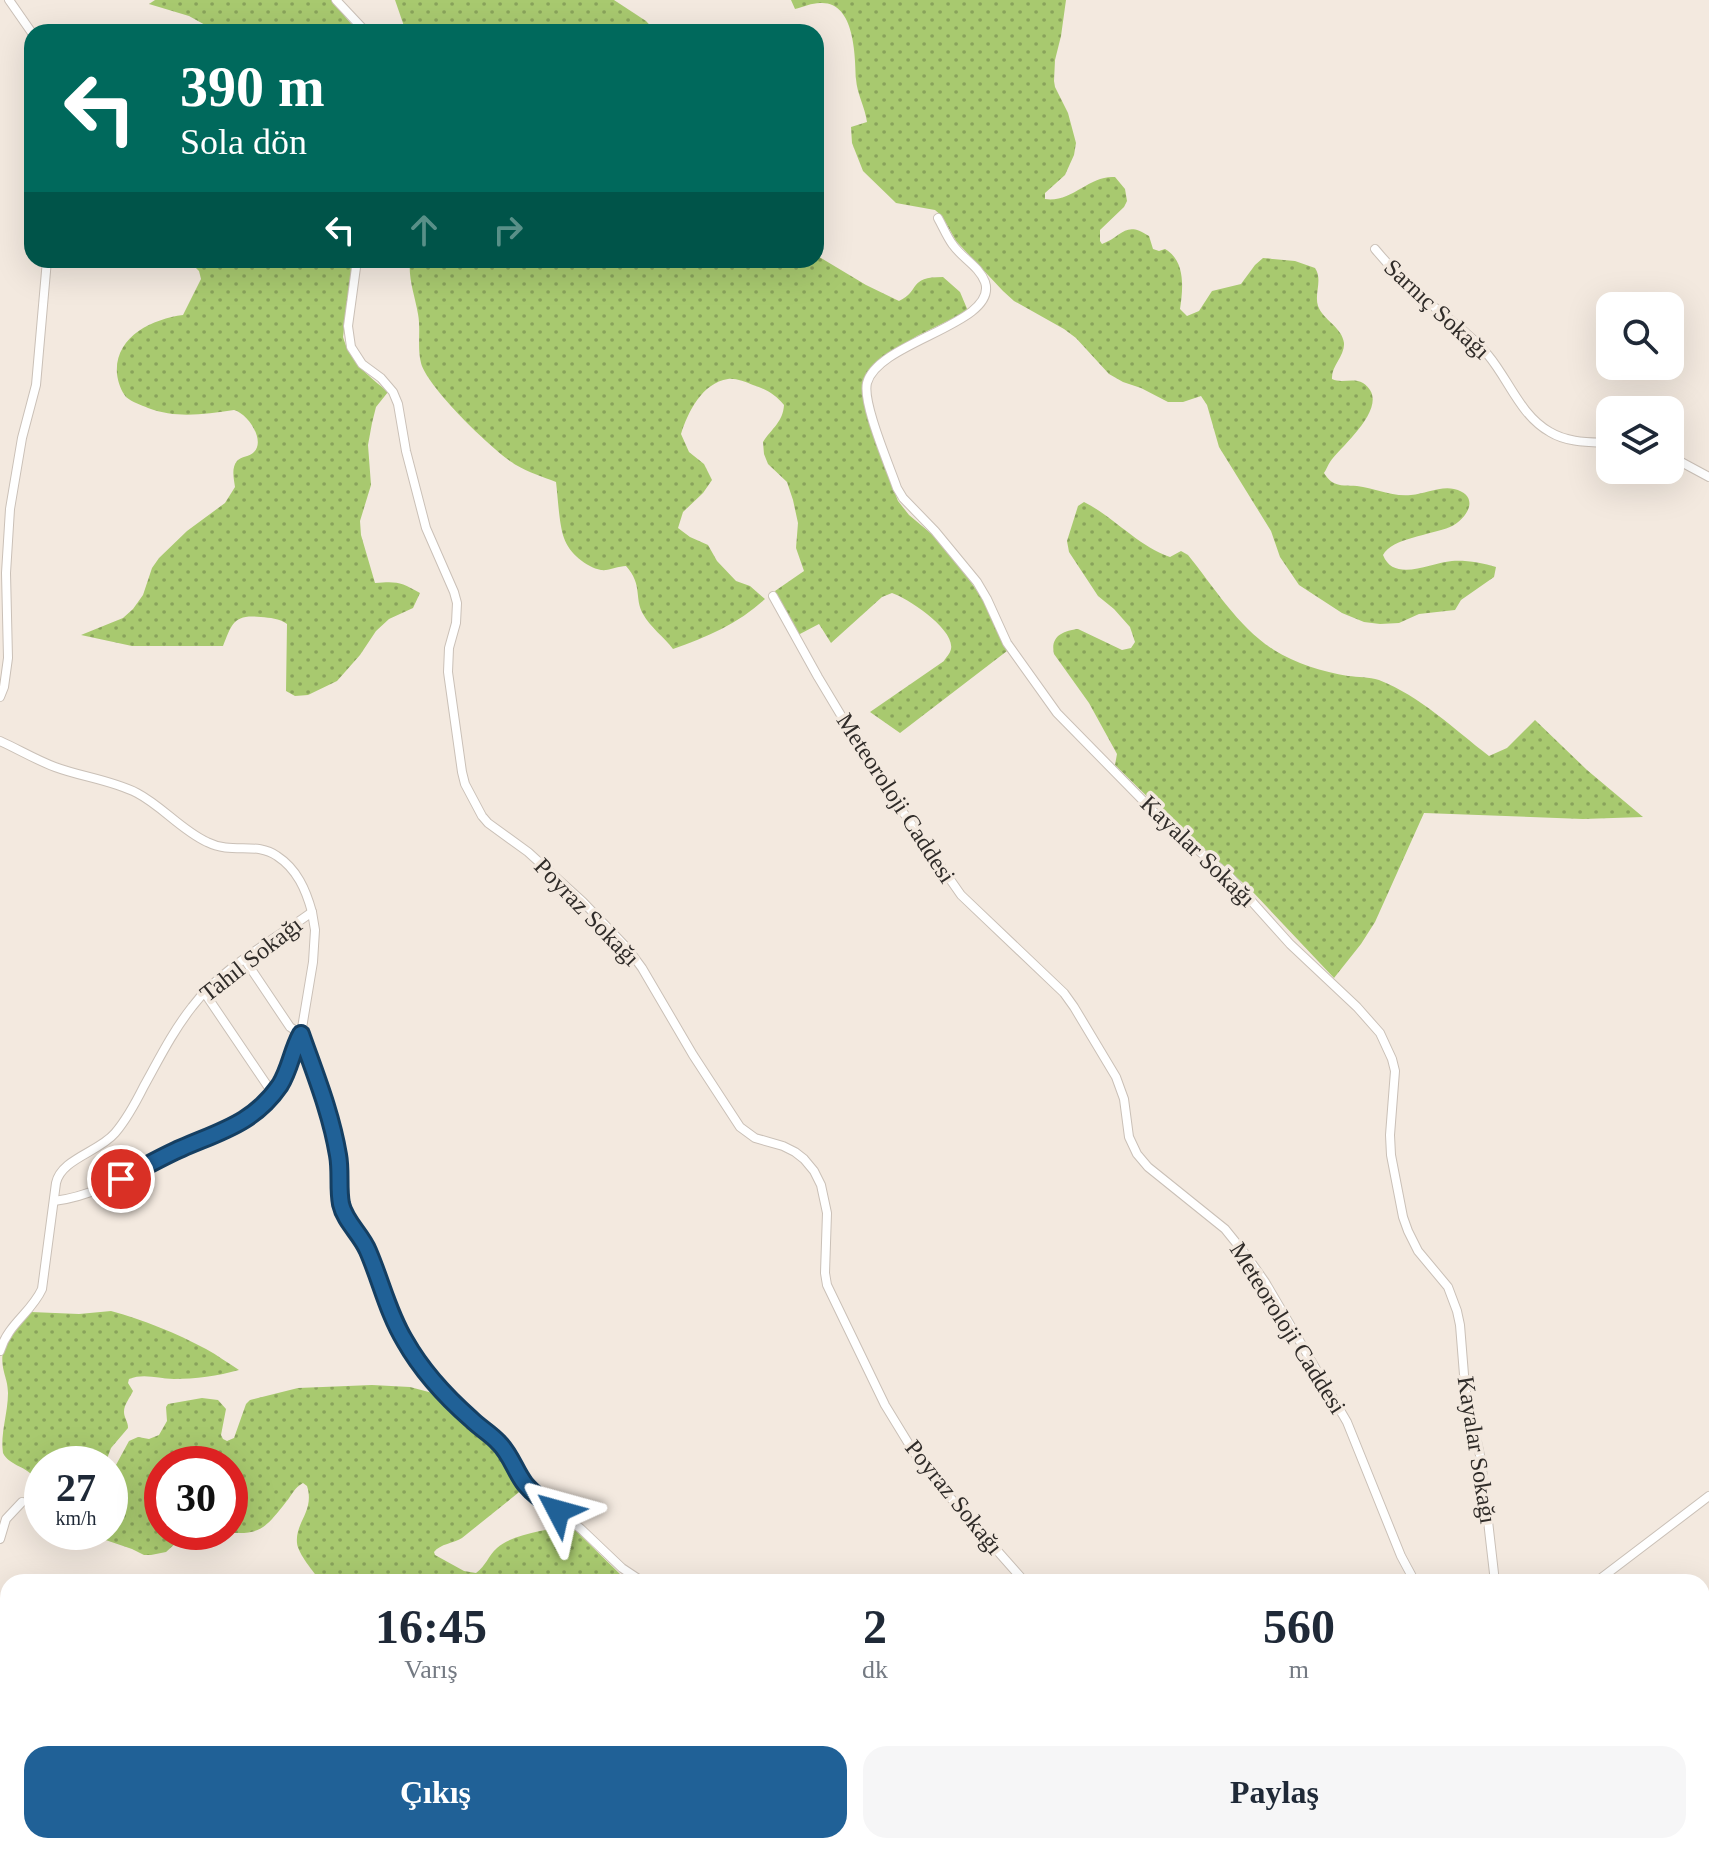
<!DOCTYPE html>
<html lang="tr">
<head>
<meta charset="utf-8">
<style>
  :root { --surface:#fff; --page:#f6f6f7; --text:#1f2937; --muted:#747a83; --accent:#206197 }
  body { margin:0; font-family:Georgia,serif; background:var(--page); color:var(--text); height:100vh; display:flex; flex-direction:column; font-size:30px; white-space:nowrap }
  * { box-sizing:border-box; margin:0 }
  p { font-size:26px; color:var(--muted) }
  .icon { flex:none; width:44px; height:44px; fill:none; stroke:currentColor; stroke-width:2; stroke-linecap:round; stroke-linejoin:round }
  .map { position:relative; flex:1; overflow:hidden }
  .sheet { position:absolute; left:0px; top:1574px; width:1710px; height:280px; display:flex; flex-direction:column; background:var(--surface); border-radius:24px 24px 0 0; box-shadow:0 8px 32px #0002 }
  .sheet>* { flex:none }
  .guide { position:absolute; left:24px; top:24px; width:800px; height:244px; border-radius:24px; box-shadow:0 8px 32px #0002; background:#00695c; color:#fff; overflow:hidden }
  .buttons { position:absolute; left:1596px; top:292px; display:grid; gap:16px }
  .buttons a { display:grid; place-items:center; width:88px; height:88px; border-radius:16px; background:var(--surface); box-shadow:0 8px 32px #0002; font-size:40px }
  .speed { position:absolute; left:24px; top:1446px; display:flex; gap:16px; font-size:40px; font-weight:700; text-align:center }
  .speed>* { display:grid; place-content:center; width:104px; height:104px; border-radius:50%; background:var(--surface); box-shadow:0 8px 32px #0002; line-height:1 }
  .speed small { font-size:20px; font-weight:400 }
  .speed .limit { border:12px solid #d22; background:#fff; color:#111 }
  .pin { position:absolute; display:grid; place-items:center; width:68px; height:68px; color:#fff; margin:-34px; border:4px solid #fff; border-radius:50%; box-shadow:0 2px 8px #0007 }
  .me { position:absolute; width:88px; margin:-44px; rotate:309deg; stroke-linejoin:round; filter:drop-shadow(0 0 6px #0008) }
  .turn { display:flex; align-items:center; gap:28px; height:168px; padding:0 24px; font-size:36px }
  .turn .icon { width:104px; height:104px; stroke-width:2.5 }
  .turn b { display:block; font-size:56px; line-height:68px }
  .lanes { display:flex; align-items:center; height:76px; padding:0 24px; background:#0003; justify-content:center; gap:40px; direction:ltr }
  .lanes .off { opacity:.35 }
  .eta { display:flex; justify-content:space-evenly; align-items:center; height:136px; text-align:center }
  .eta b { font-size:48px; font-weight:600; line-height:56px }
  .button { display:flex; gap:16px; margin-top:auto; padding:16px 24px }
  .button a { flex:1; height:92px; border-radius:24px; background:var(--accent); color:#fff; font-size:32px; font-weight:600; line-height:92px; text-align:center }
  .button a+a { background:var(--page); color:var(--text) }
  .map>svg:first-child { display:block }
</style>
</head>
<body>
<div class="map">
<svg width="1709" height="1854" viewBox="0 0 1709 1854">
  <defs>
    <pattern id="grass-dots" width="8" height="8" patternUnits="userSpaceOnUse" patternTransform="scale(2)"><rect width="8" height="8" fill="#a8c96f"/><path d="M2 2h.1M6 6h.1" fill="none" stroke="#89a35b" stroke-width="1.8" stroke-linecap="round"/></pattern>
  </defs>
  <rect width="100%" height="100%" fill="#f3e9df"/>
  <!-- grass -->
  <g fill="url(#grass-dots)">
    <path d="M155,0H331L358,32H210L207,26L189,16L149,4Z"/>
    <path d="M395,0H614L646,21L656,32H406Z"/>
    <path d="M791,0H1066L1061,36L1055,60L1054,81L1055,87L1068,113L1076,143L1074,155L1065,175L1045,193V199C1072,203 1089,175 1115,177L1125,189L1127,201L1124,207L1100,230V241L1102,244C1123,236 1125,220 1149,236L1153,249L1159,251L1165,249C1186,261 1183,289 1180,309L1187,316L1199,311L1212,291L1241,284L1255,265L1263,258L1295,261L1315,268C1323,280 1314,293 1318,306C1323,320 1342,327 1344,343C1345,356 1331,366 1332,379C1342,384 1353,377 1363,383C1394,404 1342,445 1330,462C1328,465 1326,470 1324,473C1326,476 1329,480 1332,482C1340,487 1348,485 1357,486C1375,488 1391,497 1411,495C1425,494 1440,486 1454,489C1481,495 1468,519 1450,527C1431,535 1392,538 1383,555C1394,583 1430,563 1452,561C1466,560 1483,563 1496,567L1494,577L1461,600L1455,610L1419,614L1399,623L1380,624L1364,622L1342,613L1299,585L1280,557L1271,531L1219,447L1207,405L1201,396L1183,402H1168L1141,388L1123,382L1109,374L1076,338L1064,329L1014,301L1003,291L956,241L942,216L935,210L896,203L863,171L852,143L851,127L867,122C865,107 857,94 856,79C855,55 855,1 820,3C812,3 803,7 795,9Z"/>
    <path d="M816,255L866,285L899,301C921,291 907,277 943,277L960,292L968,311L917,336L880,360L869,371L863,383L864,403L879,451L898,501L909,515L934,536L960,567L983,599L1007,651L900,733L870,712L944,661C946,657 950,654 951,649C955,629 907,598 892,593L882,597L831,643L819,624L798,635L775,591L804,571L796,548L798,523L793,500L787,482L768,464L764,454L763,442C772,428 783,422 784,405C775,394 766,389 753,385C746,382 735,378 728,379C702,383 688,412 681,434L689,452L704,464L712,480L703,493L683,512L678,528L690,537L708,545L717,561L736,581L750,586L765,599C739,623 707,637 673,649C664,637 650,627 643,614C634,598 643,585 626,566C618,566 609,571 601,570C586,567 569,553 564,538C559,524 558,498 556,482C543,477 528,472 516,465C494,452 427,387 421,363C417,347 421,330 418,314C415,296 408,279 410,260H816Z"/>
    <path d="M188,260H353L343,337C350,362 369,376 388,392L376,407L372,423L368,445L371,485L360,521L361,535L375,583C397,581 401,582 420,593L413,608L389,619L376,631L360,655L337,681L308,695L295,696L286,691L287,624C279,618 270,618 261,617C233,614 232,624 223,646H132L81,635L123,618L133,609L143,595L152,568L159,558L187,531L225,503L235,487C234,479 231,468 237,461C241,456 250,457 254,452C266,440 247,413 234,410C204,414 178,419 148,408C141,405 132,402 126,397C121,391 118,382 117,374C114,337 152,319 183,315L201,279L199,271Z"/>
    <path d="M1084,502C1114,517 1138,546 1170,557L1181,551L1188,555C1214,587 1238,627 1274,650C1295,663 1323,672 1348,676C1358,677 1369,677 1379,680C1420,696 1454,729 1489,756L1507,748L1535,720L1587,770L1643,817L1583,819L1424,813L1375,922L1361,944L1334,978L1251,890L1164,813L1115,765L1117,754L1089,703L1054,654C1050,636 1063,631 1078,629L1122,650L1131,648L1135,642L1130,627L1114,609L1098,596L1069,552L1067,541L1078,506Z"/>
    <path d="M111,1311C144,1320 176,1333 206,1349C217,1355 228,1363 239,1370C218,1376 195,1379 174,1379C158,1379 145,1373 129,1379L128,1383L133,1391C130,1398 124,1404 124,1412C124,1418 128,1421 128,1428L111,1448L105,1464H42V1498C40,1491 37,1481 32,1475C24,1466 9,1465 3,1453C0,1434 8,1413 8,1393C8,1377 0,1370 3,1351C7,1335 20,1324 31,1312L79,1314Z"/>
    <path d="M372,1385L410,1387L440,1395L504,1455L523,1489L462,1538C454,1543 440,1544 434,1552L435,1555L464,1571L476,1573C486,1566 488,1556 497,1548C512,1534 550,1529 571,1526L620,1574L633,1582H321C314,1572 298,1554 297,1543C295,1522 315,1511 307,1486L303,1483C294,1488 292,1495 286,1502C262,1533 258,1535 220,1532H230V1464H162V1532H188L166,1552L151,1555H144L132,1549L82,1532H110V1476L129,1441L138,1437L149,1439L159,1435L167,1421L166,1407L168,1404L202,1398L218,1400L226,1409L221,1435L223,1439L227,1441L234,1438L246,1404L250,1400L298,1388Z"/>
  </g>
  <g fill="none" stroke-linecap="round" stroke-linejoin="round">
    <defs>
      <g id="minor">
        <path d="M9,0L32,33"/>
        <path d="M336,0L366,32"/>
        <path d="M938,218C943,227 947,237 953,245C962,258 979,266 985,282C999,324 878,341 867,383C862,403 890,467 897,488L903,498L935,531L977,582L987,599L1007,643L1057,713L1164,822L1229,876L1290,944L1357,1007L1380,1033L1392,1059L1395,1071L1390,1135L1391,1155L1403,1217L1408,1231L1418,1251L1448,1287L1457,1311L1460,1325L1465,1387L1481,1460L1495,1582"/>
        <path d="M1375,249C1390,267 1405,283 1423,298C1445,316 1469,333 1488,355C1509,380 1520,415 1550,432C1568,443 1590,442 1610,443"/>
        <path d="M357,260L348,326L351,347L362,364L381,378L393,392L398,404L406,451L426,528L454,592L457,603L456,623L449,648L448,672L462,772L465,784L482,816L488,823L528,852L583,902L628,949L642,968L693,1055L740,1127L755,1138L783,1146L795,1152L804,1159L814,1171L821,1185L827,1213L825,1273L827,1285L885,1405L918,1459L932,1477L1025,1582"/>
        <path d="M1670,456L1709,477"/>
        <path d="M773,596L818,677L875,772L961,895L1064,993L1074,1007L1116,1077L1124,1099L1129,1137L1137,1154L1148,1167L1225,1229L1246,1255L1265,1282L1347,1422L1401,1556L1415,1582"/>
        <path d="M0,697L4,687L8,658L6,573L10,509L22,438L36,385L47,260"/>
        <path d="M0,741C18,749 36,760 55,767C82,777 111,780 137,793C162,806 181,830 207,842C233,855 256,841 277,856C297,869 306,890 312,912"/>
        <path d="M204,992L273,1094"/>
        <path d="M54,1201C99,1196 138,1168 178,1149C199,1140 222,1135 241,1123C253,1116 264,1105 273,1095C288,1076 290,1054 301,1034L290,1027L245,960"/>
        <path d="M0,1351C8,1324 31,1313 42,1289L56,1183C61,1159 99,1152 115,1133C127,1119 136,1102 144,1086C159,1059 173,1031 192,1007C220,969 274,940 312,912L315,930L313,962L301,1034L326,1105L332,1127L339,1159L342,1206L350,1223L365,1244L397,1327L414,1356L426,1372L459,1408L499,1443L508,1454L525,1484L533,1492L581,1529L622,1568L643,1582"/>
        <path d="M0,1539L6,1519L22,1502"/>
        <path d="M1596,1582L1709,1496"/>
        <path d="M1703,1740L1709,1736"/>
        <path d="M988,1846L994,1854"/>
        <path d="M998,1846L1002,1854"/>
        <path d="M1154,1846L1164,1854"/>
        <path d="M1243,1846L1298,1854"/>
        <path d="M251,1852V1854"/>
        <path d="M483,1854L494,1846"/>
        <path d="M648,1854L663,1846"/>
        <path d="M780,1854L784,1846"/>
      </g>
      <g id="tertiary">
        <path d="M1702,1614L1709,1609"/>
        <path d="M498,1846L504,1854"/>
        <path d="M733,1846L740,1854"/>
        <path d="M1583,1846L1587,1854"/>
        <path d="M863,1854L867,1846"/>
        <path d="M946,1854L950,1846"/>
        <path d="M1369,1854L1375,1846"/>
      </g>
    </defs>
    <!-- minor casing -->
    <use href="#minor" stroke="#cac0b7" stroke-width="10"/>
    <!-- tertiary casing -->
    <use href="#tertiary" stroke="#cac0b7" stroke-width="12"/>
    <!-- minor -->
    <use href="#minor" stroke="#fff" stroke-width="8"/>
    <!-- tertiary -->
    <use href="#tertiary" stroke="#fff" stroke-width="10"/>
  </g>
  <g fill="none" stroke-linecap="round" stroke-linejoin="round">
    <defs>
      <path id="route" d="M121,1179C141,1169 161,1157 182,1148C221,1131 254,1123 280,1085C290,1069 292,1050 301,1034C315,1074 331,1113 338,1155C341,1171 338,1188 341,1204C345,1222 361,1234 368,1251C381,1281 388,1313 405,1341C422,1371 446,1397 471,1419C480,1428 491,1434 499,1443C511,1455 515,1471 525,1484C534,1495 546,1503 558,1511"/>
    </defs>
    <!-- route casing -->
    <use href="#route" stroke="#153f62" stroke-width="20"/>
    <!-- route -->
    <use href="#route" stroke="#206197" stroke-width="14"/>
  </g>
  <g text-anchor="middle" dominant-baseline="central" stroke-width="7" stroke-linejoin="round" paint-order="stroke">
    <!-- street labels -->
    <g font-size="24" fill="#302c29" stroke="#f3e9df">
      <text transform="translate(1437 309) rotate(43)">Sarnıç Sokağı</text>
      <text transform="translate(896 798) rotate(57)">Meteoroloji Caddesi</text>
      <text transform="translate(1198 851) rotate(44)">Kayalar Sokağı</text>
      <text transform="translate(587 912) rotate(46)">Poyraz Sokağı</text>
      <text transform="translate(251 959) rotate(-38)">Tahıl Sokağı</text>
      <text transform="translate(1288 1328) rotate(58)">Meteoroloji Caddesi</text>
      <text transform="translate(1477 1450) rotate(81)">Kayalar Sokağı</text>
      <text transform="translate(954 1497) rotate(51)">Poyraz Sokağı</text>
    </g>
  </g>
</svg>
<div class="buttons">
<a><svg class="icon" aria-label="search" viewBox="0 0 24 24"><circle cx="10" cy="10" r="6"/><path d="M15 15l6 6"/></svg></a>
<a><svg class="icon" aria-label="layers" viewBox="0 0 24 24"><path d="M12 4l9 5-9 5-9-5zM3 14l9 5 9-5"/></svg></a>
</div>
<div class="speed"><div>27<small>km/h</small></div><div class="limit">30</div></div>
<div class="pin" style="left:121px;top:1179px;background:#d93025"><svg class="icon" aria-label="arrive" viewBox="0 0 24 24"><path d="M6 21V4h12l-3 4 3 4H6"/></svg></div>
<svg class="me" style="left:558px;top:1511px" viewBox="-20 -20 40 40"><path d="M0-17L14 15 0 8-14 15z" fill="#206197" stroke="#fff" stroke-width="4"/></svg>
<div class="guide">
<div class="turn"><svg class="icon" aria-label="left" viewBox="0 0 24 24"><path d="M17 20v-9H6M10 6l-5 5 5 5"/></svg><div><b>390 m</b>Sola dön</div></div>
<div class="lanes"><svg class="icon" aria-label="left" viewBox="0 0 24 24"><path d="M17 20v-9H6M10 6l-5 5 5 5"/></svg><svg class="icon off" aria-label="ahead" viewBox="0 0 24 24"><path d="M12 20V5M6 11l6-6 6 6"/></svg><svg class="icon off" aria-label="right" viewBox="0 0 24 24"><path d="M7 20v-9h11M14 6l5 5-5 5"/></svg></div>
</div>
<section class="sheet">
<div class="eta">
<div><b>16:45</b><p>Varış</p></div>
<div><b>2</b><p>dk</p></div>
<div><b>560</b><p>m</p></div>
</div>
<div class="button"><a>Çıkış</a><a>Paylaş</a></div>
</section>
</div>
</body>
</html>
